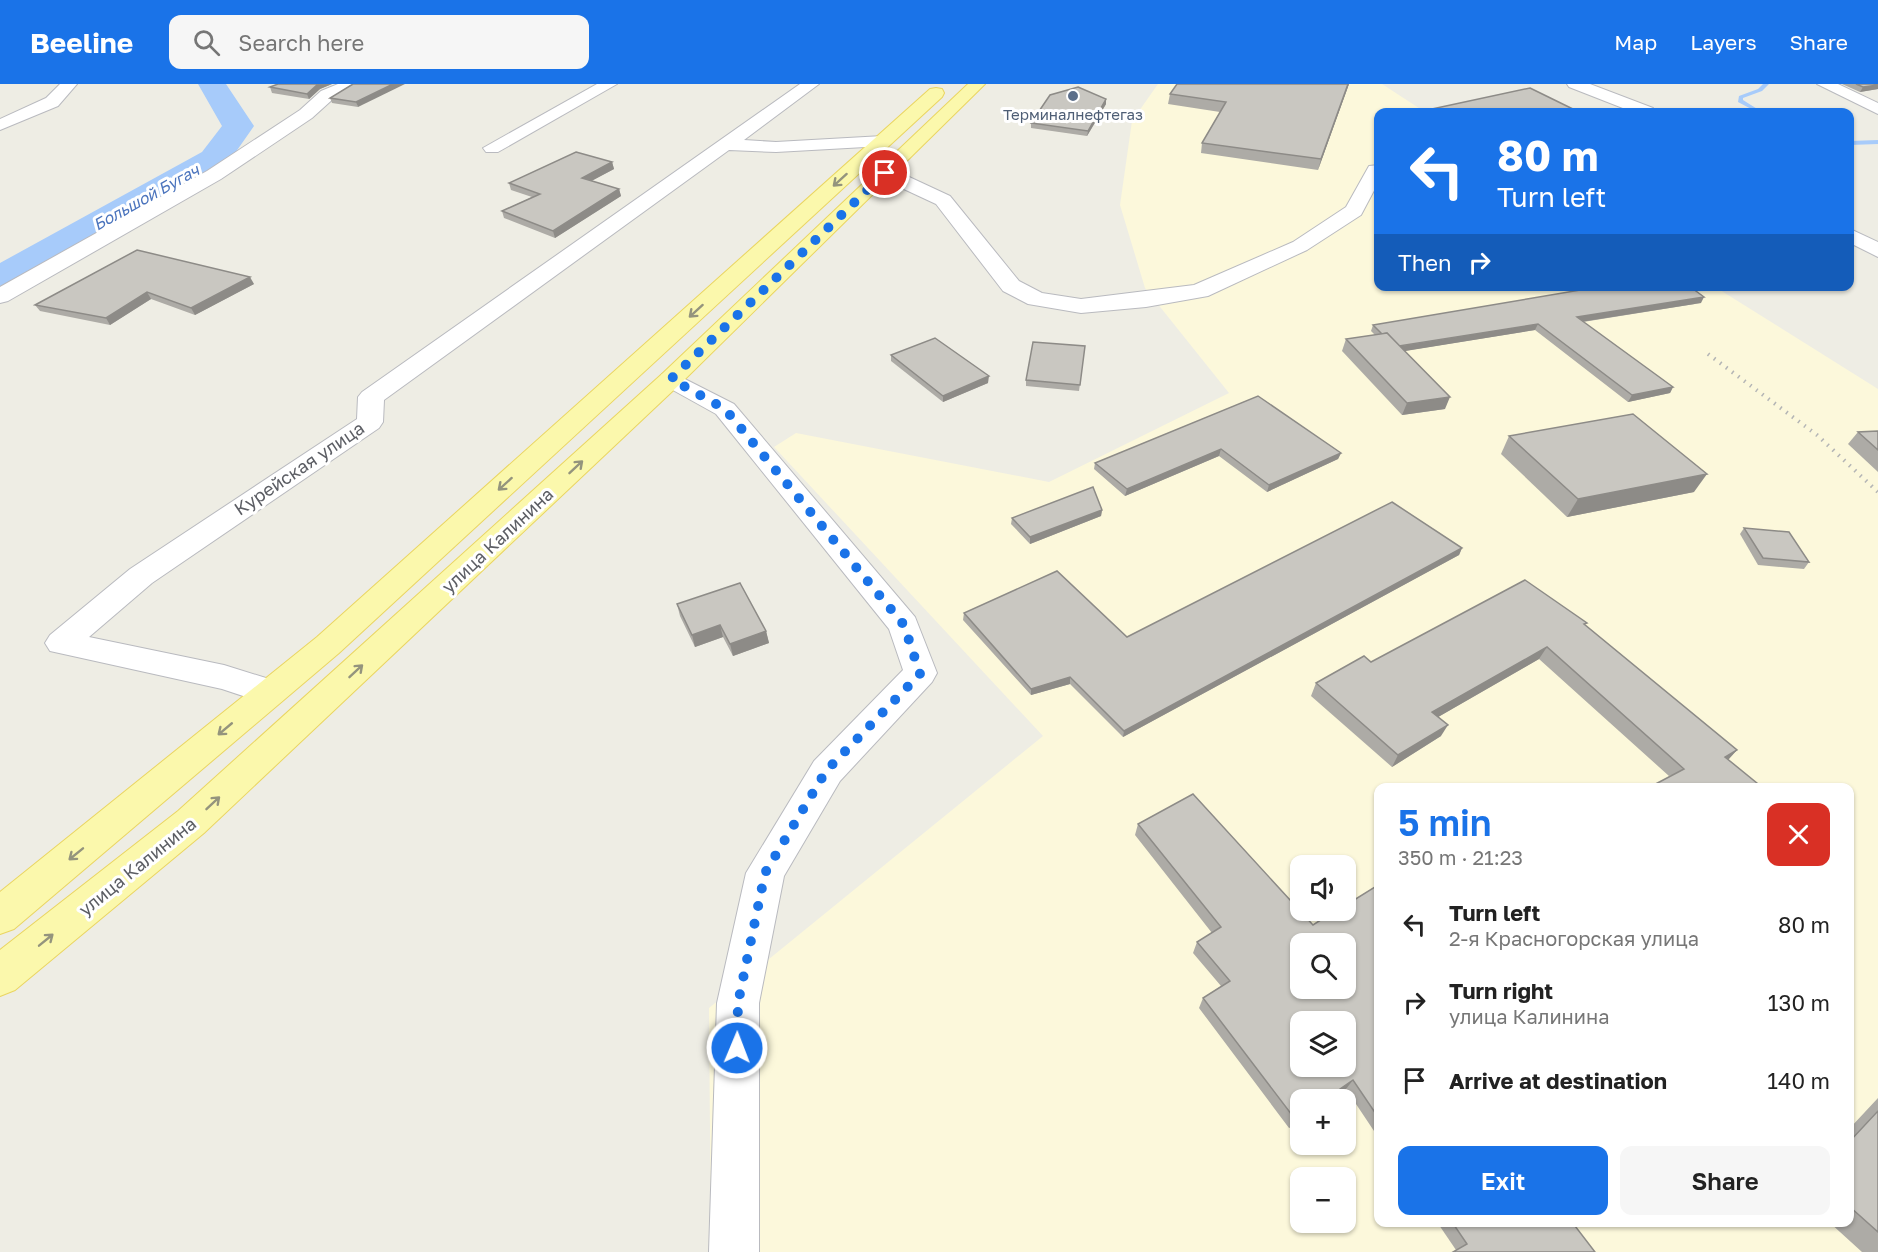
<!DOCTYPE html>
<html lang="en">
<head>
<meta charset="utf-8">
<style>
  :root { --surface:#fff; --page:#f6f6f6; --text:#222; --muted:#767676; --accent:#1a73e8 }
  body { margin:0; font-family:"Golos Text",sans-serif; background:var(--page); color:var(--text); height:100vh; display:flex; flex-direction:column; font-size:22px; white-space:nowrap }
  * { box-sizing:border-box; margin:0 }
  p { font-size:20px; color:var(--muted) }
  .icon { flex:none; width:33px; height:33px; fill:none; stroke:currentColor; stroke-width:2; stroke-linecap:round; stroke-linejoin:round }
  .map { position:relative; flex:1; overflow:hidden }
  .panel { position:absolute; left:1374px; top:699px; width:480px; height:444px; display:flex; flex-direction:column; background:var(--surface); border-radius:12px; box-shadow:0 2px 4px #0004 }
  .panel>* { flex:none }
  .top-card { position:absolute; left:1374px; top:24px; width:480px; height:183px; border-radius:12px; box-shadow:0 2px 4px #0004; background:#1a73e8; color:#fff; overflow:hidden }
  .fabs { position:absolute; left:1290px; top:771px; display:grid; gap:12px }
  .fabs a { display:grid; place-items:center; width:66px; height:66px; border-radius:12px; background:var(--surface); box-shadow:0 2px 4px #0004; font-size:30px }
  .pin { position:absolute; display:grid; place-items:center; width:51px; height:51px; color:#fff; margin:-26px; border:3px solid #fff; border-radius:50%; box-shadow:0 2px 6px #0007 }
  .me { position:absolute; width:66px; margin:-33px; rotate:1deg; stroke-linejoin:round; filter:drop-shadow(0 0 4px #0008) }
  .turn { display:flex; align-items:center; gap:21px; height:126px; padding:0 24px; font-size:27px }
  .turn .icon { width:78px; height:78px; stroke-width:2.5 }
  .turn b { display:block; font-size:42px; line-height:51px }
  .then { display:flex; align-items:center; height:57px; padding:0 24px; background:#0003; gap:12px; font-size:22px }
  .round { display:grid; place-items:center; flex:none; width:63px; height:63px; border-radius:12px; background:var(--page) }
  .summary { display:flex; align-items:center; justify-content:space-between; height:102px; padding:0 24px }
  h1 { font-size:36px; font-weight:600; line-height:45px; color:var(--accent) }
  .primary-button { display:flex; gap:12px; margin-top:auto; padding:12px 24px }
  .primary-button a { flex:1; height:69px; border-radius:12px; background:var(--accent); color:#fff; font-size:24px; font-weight:600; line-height:69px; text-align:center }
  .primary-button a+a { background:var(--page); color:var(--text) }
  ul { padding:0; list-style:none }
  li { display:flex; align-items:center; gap:18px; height:78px; padding:0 24px }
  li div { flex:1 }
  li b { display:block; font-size:22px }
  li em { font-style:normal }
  header { display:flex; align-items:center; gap:36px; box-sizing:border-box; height:84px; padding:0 30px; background:var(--accent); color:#fff }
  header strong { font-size:28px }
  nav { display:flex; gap:33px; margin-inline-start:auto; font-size:21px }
  .search { width:420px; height:54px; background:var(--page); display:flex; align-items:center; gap:15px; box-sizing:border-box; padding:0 21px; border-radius:12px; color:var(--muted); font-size:22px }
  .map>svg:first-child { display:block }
</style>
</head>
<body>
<header>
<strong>Beeline</strong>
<div class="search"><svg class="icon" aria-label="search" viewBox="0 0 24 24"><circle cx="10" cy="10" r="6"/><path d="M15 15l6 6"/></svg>Search here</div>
<nav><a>Map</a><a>Layers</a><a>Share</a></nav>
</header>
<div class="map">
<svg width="1878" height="1168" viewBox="0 0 1878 1168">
  <rect width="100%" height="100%" fill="#eeede4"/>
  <!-- commercial -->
  <path fill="#fcf8db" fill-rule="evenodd" d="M1158,0H1382L1425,28H1378V202H1685L1694,208L1720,206L1878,305V1168H711L709,924L1043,652L774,363L796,349L1049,398L1229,309L1145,204L1120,121L1132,37ZM1378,704H1850V1138H1378ZM1300,782H1346V826H1300ZM1300,860H1346V904H1300ZM1300,938H1346V982H1300ZM1300,1016H1346V1060H1300ZM1300,1094H1346V1138H1300Z"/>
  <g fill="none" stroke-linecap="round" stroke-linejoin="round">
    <!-- stream -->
    <g fill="#a7cbfa" fill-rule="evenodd">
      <path d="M1763,0H1769L1762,7L1743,14V16L1762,28H1757L1738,18L1739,12L1758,5Z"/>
      <path d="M1878,56V60L1850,61V57Z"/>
    </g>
    <!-- river -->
    <path fill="#a7cbfa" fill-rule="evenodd" d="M198,0H226L254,42L226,82L14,203L0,207V179L202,68L222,42Z"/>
    <defs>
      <g id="minor">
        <path d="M60,0H77L58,22L0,46V35L46,14Z"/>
        <path d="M338,0H359L333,15L312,34L221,95L8,217L0,219V203L207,87L300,26L321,7Z"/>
        <path d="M597,0H617L498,68H486L483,64Z"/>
        <path d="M800,0H819L744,56L776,58L883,52L892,57L883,62L776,68L729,66L384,316L383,338L379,344L152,499L89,553L224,581L282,599L287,608L282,617L270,621L222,605L50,567L45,559L50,551L130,485L357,335L358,313L362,308Z"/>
        <path d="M1567,0H1590L1653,24L1656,28H1633L1569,3Z"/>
        <path d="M1817,0H1838L1878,19V30Z"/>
        <path d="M1378,81V99L1361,131L1307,166L1208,212L1146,223L1081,229L1028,220L1003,207L936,120L878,93L876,89L878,85H892L950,112L1019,197L1042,209L1081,215L1194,201L1293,158L1346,123L1369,82Z"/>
        <path d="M1850,145L1878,158V173L1850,159Z"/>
        <path d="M671,288L734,320L915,533L937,589L932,598L840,697L784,792L759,919V1168H709L717,919L746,789L814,677L903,586L889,545L716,330L662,300L659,295L662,290Z"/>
      </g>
      <g id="major">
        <path d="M968,0H985L680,300L204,749L15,906L0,912V866L178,727L662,290Z"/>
        <path d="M936,4L942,5L944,9L942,13L339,569L14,845L0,850V808L317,553L930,5Z"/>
      </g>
    </defs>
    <!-- minor casing -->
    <use href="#minor" stroke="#b9babf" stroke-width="2"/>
    <!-- major casing -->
    <use href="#major" stroke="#ead561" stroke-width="2"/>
    <!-- minor -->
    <use href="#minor" fill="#fff" fill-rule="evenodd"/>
    <!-- major -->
    <use href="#major" fill="#fbf8ac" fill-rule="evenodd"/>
    <!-- rail -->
    <path stroke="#b4b5b5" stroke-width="4" stroke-dasharray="1.5 6" stroke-linecap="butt" d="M1708,270L1817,351L1878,408"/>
  </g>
  <!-- wall -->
  <g fill="#adaba6">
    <path d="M278,0H332L320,5L309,15L272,9L270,3Z"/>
    <path d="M353,0L358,23L332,19L330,14Z"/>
    <path d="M1349,0L1318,86L1201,69L1202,59L1220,28L1168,20L1170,10Z"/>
    <path d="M1842,0H1878V5L1860,8Z"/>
    <path d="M1106,15V20L1087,52L1031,44V39Z"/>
    <path d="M612,78L614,85L591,97L619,105L621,112L555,154L504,134L502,127L532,113L511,106L509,99Z"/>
    <path d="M137,166L254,200L195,231L151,215L110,241L40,227L35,221Z"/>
    <path d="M1701,219L1583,238L1673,303L1670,309L1628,318L1535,246L1404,267L1445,325L1402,331L1342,267L1346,255L1375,251L1371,247L1373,241Z"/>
    <path d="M1085,262L1079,307L1026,302V296Z"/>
    <path d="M891,271L988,299L943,318L891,277Z"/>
    <path d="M1258,312L1341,369L1338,375L1267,408L1219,372L1125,412L1094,385L1095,379Z"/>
    <path d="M1878,347V388L1848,360L1858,348Z"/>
    <path d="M1509,352L1694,408L1567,433L1501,370Z"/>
    <path d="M1102,426L1101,432L1030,460L1011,440L1012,434Z"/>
    <path d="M1744,444L1809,478L1804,485L1758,481L1740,450Z"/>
    <path d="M1462,464L1459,471L1123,653L1070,600L1031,611L963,536L964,529L1127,553Z"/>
    <path d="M677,520L766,547L769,559L733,572L723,553L695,563L680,532Z"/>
    <path d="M1585,541L1737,666L1728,676L1669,692L1539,575L1438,633L1441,652L1392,683L1311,612L1316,599L1371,578Z"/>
    <path d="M1138,740L1313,841L1378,801V1053L1346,1005L1331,1016H1300V1036L1289,1044L1199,924L1203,914L1221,902L1193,869L1197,858L1212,849L1135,751Z"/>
    <path d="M1878,1014V1168H1862L1829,1138H1850V1044Z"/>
    <path d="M1437,1138H1572L1456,1166Z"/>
  </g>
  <!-- shaded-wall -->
  <g fill="#8d8b87">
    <path d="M318,0H332L320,5L309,15L307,10Z"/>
    <path d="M393,0H405L358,23L356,18Z"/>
    <path d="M1348,0H1349L1318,86L1321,75Z"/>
    <path d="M1878,1V5L1860,8L1863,3Z"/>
    <path d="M1106,15V20L1087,52L1088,47Z"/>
    <path d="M612,78L614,85L584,101L582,94Z"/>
    <path d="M619,105L621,112L555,154L553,147Z"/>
    <path d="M250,193L254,200L195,231L191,224Z"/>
    <path d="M147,208L151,215L110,241L106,234Z"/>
    <path d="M1704,213L1701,219L1574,239L1577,233Z"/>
    <path d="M1538,240L1535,246L1393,269L1395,263Z"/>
    <path d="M989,292L988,299L943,318V312Z"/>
    <path d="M1673,303L1670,309L1628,318L1632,311Z"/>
    <path d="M1450,313L1445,325L1402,331L1407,319Z"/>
    <path d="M1221,365L1219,372L1125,412L1127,405Z"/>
    <path d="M1341,369L1338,375L1267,408L1269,401Z"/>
    <path d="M1707,390L1694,408L1567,433L1578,415Z"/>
    <path d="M1102,426L1101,432L1030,460V453Z"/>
    <path d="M1462,464L1459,471L1123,653L1124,647Z"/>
    <path d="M720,541L723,553L695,563L692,551Z"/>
    <path d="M766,547L769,559L733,572L730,560Z"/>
    <path d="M1547,563L1539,575L1426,640L1432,628Z"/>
    <path d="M1070,593V600L1031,611V605Z"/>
    <path d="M1448,641L1441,652L1392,683L1398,671Z"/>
    <path d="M1737,666L1726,678L1725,673Z"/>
    <path d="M1353,996L1346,1005L1331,1016H1324Z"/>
    <path d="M1300,1032V1036L1289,1044L1295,1035Z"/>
  </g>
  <!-- building -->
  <g fill="#c9c7c1" stroke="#8d8b87" stroke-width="1.5" fill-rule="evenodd">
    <path d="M278,0H318L307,10L270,3Z"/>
    <path d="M353,0H393L356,18L330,14Z"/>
    <path d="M1177,0H1348L1321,75L1202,59L1226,18L1170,10Z"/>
    <path d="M1856,0H1878V1L1863,3Z"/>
    <path d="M1078,3L1106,15L1088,47L1031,39L1050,11Z"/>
    <path d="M1530,4L1579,28H1418Z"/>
    <path d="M576,68L612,78L582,94L619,105L553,147L502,127L540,110L509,99Z"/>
    <path d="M137,166L250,193L191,224L147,208L106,234L35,221Z"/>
    <path d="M1604,202H1689L1704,213L1577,233L1673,303L1632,311L1538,240L1399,262L1387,249L1382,250L1373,241Z"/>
    <path d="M1387,249L1450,313L1407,319L1346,255Z"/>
    <path d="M935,254L989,292L943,312L891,271Z"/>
    <path d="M1033,258L1085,262L1080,301L1026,296Z"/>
    <path d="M1258,312L1341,369L1269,401L1221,365L1127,405L1095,379Z"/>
    <path d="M1633,330L1707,390L1578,415L1509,352Z"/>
    <path d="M1878,347V366L1858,348Z"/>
    <path d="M1093,403L1102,426L1030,453L1012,434Z"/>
    <path d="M1392,418L1462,464L1124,647L1070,593L1031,605L964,529L1057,487L1127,553Z"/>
    <path d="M1744,444L1789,448L1809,478L1763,474Z"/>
    <path d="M1525,496L1587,539L1584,540L1737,666L1725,673L1763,704H1648L1684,685L1547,563L1432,628L1448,641L1398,671L1316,599L1364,572L1371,578Z"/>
    <path d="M740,499L766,547L730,560L720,541L692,551L677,520Z"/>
    <path d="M1193,710L1313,841L1336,826H1346V821L1378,801V1033L1353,996L1324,1016H1300V1032L1295,1035L1203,914L1230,897L1197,858L1221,843L1138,740ZM1300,860H1346V904H1300ZM1300,938H1346V982H1300Z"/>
    <path d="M1878,1027V1148L1850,1123V1057Z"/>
    <path d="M1452,1138H1572L1595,1168H1453L1467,1160Z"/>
  </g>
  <!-- one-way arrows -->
  <defs><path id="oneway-shaft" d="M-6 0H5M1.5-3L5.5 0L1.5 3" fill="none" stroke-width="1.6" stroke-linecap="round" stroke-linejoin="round" transform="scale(1.5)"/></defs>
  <g stroke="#94947d">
    <use href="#oneway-shaft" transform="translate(840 96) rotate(138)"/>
    <use href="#oneway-shaft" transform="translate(696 227) rotate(138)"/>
    <use href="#oneway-shaft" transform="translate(576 383) rotate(-43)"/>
    <use href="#oneway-shaft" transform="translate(505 400) rotate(138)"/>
    <use href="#oneway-shaft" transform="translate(356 587) rotate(-43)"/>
    <use href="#oneway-shaft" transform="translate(225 645) rotate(140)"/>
    <use href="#oneway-shaft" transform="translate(213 719) rotate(-43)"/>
    <use href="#oneway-shaft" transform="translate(76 770) rotate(141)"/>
    <use href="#oneway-shaft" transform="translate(46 856) rotate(-39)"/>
  </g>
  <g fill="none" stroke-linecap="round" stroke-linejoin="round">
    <!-- route -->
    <path stroke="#1a73e8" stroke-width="10" stroke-dasharray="0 18" d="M737,964L738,919L765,789L826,687L920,590L904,541L725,325L671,295L885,89"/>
  </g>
  <!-- markers -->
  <circle fill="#5c6f8a" stroke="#fff" stroke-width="2" cx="1073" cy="12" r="6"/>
  <g text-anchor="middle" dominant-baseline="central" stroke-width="6" stroke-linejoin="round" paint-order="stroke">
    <!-- far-service labels -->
    <g font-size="15" fill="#4e5e75" stroke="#fff">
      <text x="1073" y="30">Терминалнефтегаз</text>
    </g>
    <!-- far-water labels -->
    <g font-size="16" font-style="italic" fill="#4b74bd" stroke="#fff">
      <text transform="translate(146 113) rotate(-29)">Большой Бугач</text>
    </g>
    <!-- street labels -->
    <g font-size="18" fill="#5c5e64" stroke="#fff">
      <text transform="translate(299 384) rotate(-34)">Курейская улица</text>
      <text transform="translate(497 456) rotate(-43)">улица Калинина</text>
      <text transform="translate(137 782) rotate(-39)">улица Калинина</text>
    </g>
  </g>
</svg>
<div class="fabs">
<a><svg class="icon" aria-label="sound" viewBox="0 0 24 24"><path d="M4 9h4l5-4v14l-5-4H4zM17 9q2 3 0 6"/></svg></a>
<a><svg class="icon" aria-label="search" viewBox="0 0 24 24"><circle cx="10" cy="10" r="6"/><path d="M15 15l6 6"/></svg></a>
<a><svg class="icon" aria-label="layers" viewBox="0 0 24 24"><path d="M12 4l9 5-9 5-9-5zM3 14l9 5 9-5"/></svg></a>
<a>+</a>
<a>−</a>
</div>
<div class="pin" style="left:885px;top:89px;background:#d93025"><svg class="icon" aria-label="arrive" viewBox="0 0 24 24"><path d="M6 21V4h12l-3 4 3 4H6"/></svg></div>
<svg class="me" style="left:737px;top:964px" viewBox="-20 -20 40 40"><circle r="17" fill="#1a73e8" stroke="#fff" stroke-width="3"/><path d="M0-11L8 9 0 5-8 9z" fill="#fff"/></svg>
<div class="top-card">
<div class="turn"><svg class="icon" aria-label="left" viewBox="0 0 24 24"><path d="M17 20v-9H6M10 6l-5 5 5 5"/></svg><div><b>80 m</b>Turn left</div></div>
<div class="then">Then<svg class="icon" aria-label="right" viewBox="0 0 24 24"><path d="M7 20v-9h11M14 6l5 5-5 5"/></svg></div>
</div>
<section class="panel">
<div class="summary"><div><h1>5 min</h1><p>350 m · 21:23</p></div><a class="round" style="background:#d93025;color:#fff"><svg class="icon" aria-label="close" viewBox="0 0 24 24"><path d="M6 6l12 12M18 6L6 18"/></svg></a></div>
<ul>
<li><svg class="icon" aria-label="left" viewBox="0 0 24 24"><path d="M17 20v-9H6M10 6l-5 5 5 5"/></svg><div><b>Turn left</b><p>2-я Красногорская улица</p></div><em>80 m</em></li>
<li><svg class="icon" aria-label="right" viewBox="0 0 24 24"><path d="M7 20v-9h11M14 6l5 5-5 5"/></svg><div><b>Turn right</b><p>улица Калинина</p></div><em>130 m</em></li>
<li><svg class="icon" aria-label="arrive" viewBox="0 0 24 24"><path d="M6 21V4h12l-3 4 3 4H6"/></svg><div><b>Arrive at destination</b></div><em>140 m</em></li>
</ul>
<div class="primary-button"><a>Exit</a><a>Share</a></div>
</section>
</div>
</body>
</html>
